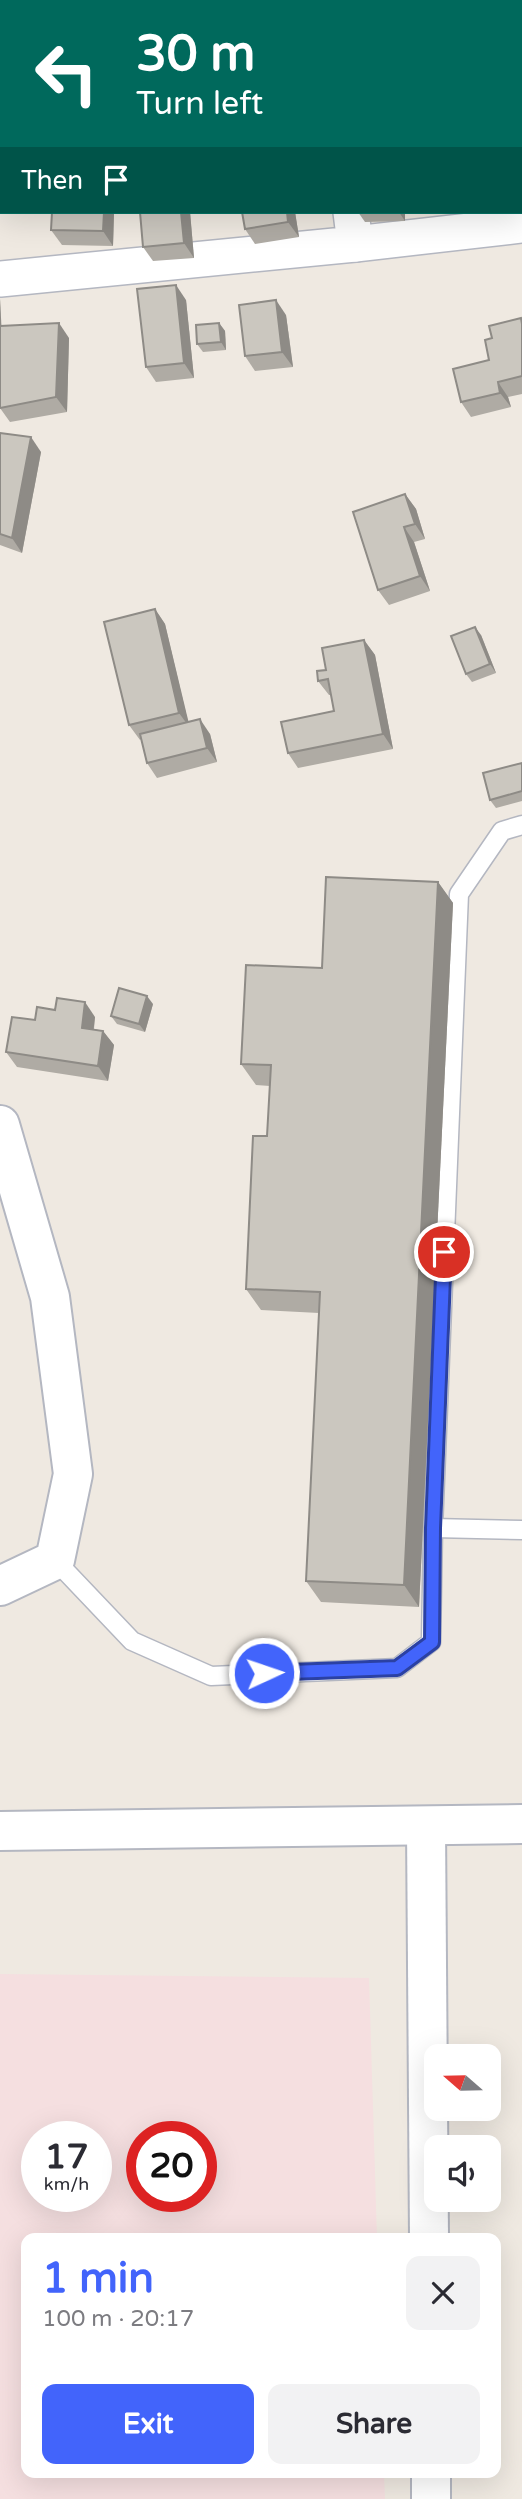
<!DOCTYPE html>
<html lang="en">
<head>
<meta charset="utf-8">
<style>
  :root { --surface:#fff; --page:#f2f2f3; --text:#2b2b33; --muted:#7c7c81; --accent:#4264fb }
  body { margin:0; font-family:"Varela Round",sans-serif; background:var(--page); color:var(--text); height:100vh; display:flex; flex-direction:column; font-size:26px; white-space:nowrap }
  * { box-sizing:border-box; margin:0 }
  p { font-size:23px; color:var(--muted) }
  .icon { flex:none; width:38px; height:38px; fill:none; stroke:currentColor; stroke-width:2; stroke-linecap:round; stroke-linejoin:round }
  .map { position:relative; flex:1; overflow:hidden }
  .panel { position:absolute; left:21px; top:2233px; width:480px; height:245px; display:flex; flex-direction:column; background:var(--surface); border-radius:14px; box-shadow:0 7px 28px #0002 }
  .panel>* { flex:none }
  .banner { position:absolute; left:0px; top:0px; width:523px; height:214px; box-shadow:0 7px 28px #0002; background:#00695c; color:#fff; overflow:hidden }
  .needle { width:46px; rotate:290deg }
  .controls { position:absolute; left:424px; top:2044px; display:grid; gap:14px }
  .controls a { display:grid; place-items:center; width:77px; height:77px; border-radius:14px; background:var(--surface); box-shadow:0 7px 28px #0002; font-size:35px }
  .speed { position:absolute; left:21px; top:2121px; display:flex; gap:14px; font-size:35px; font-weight:700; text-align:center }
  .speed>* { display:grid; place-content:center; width:91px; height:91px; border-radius:50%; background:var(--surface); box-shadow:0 7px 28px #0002; line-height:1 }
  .speed small { font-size:18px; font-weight:400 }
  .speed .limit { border:10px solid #d22; background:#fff; color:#111 }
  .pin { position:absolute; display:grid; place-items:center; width:60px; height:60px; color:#fff; margin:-30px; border:4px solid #fff; border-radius:50%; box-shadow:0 2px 7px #0007 }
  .me { position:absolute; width:77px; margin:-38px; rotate:87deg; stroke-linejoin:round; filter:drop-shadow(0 0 5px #0008) }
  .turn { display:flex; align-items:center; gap:24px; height:147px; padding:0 21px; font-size:32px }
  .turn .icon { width:91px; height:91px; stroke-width:2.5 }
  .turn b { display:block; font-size:49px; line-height:60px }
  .then { display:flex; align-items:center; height:66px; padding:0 21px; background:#0003; gap:14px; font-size:26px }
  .round { display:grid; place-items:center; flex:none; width:74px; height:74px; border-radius:14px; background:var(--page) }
  .overview { display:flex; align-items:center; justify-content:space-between; height:119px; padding:0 21px }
  h1 { font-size:42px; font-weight:800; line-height:52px; color:var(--accent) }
  .action { display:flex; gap:14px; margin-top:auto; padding:14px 21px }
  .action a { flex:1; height:80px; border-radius:14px; background:var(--accent); color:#fff; font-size:28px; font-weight:800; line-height:80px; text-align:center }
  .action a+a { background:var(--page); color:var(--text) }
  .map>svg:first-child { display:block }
</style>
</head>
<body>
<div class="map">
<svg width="522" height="2499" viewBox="0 0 522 2499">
  <rect width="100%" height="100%" fill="#efe9e1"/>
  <!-- medical -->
  <path fill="#f5dfe0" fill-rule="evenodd" d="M0,1974L369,1978L377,2238H26V2473H384L385,2499H0ZM37,2137H96V2196H37ZM142,2137H201V2196H142Z"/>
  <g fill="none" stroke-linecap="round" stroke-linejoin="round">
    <defs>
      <g id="service">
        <path d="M522,825L502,831L459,894L433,1528L522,1530"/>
        <path d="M55,1560L132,1641L211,1676L397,1668L431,1642L433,1528"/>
      </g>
      <g id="minor">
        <path d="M321,0V2"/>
        <path d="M355,244L522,225"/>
        <path d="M0,279L355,244L351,212"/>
      </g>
      <g id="tertiary">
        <path d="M0,1125L50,1297L73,1474L55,1560L0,1586"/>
        <path d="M426,1826L429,2238"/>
        <path d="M0,1831L522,1824"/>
        <path d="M431,2473V2499"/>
      </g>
    </defs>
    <!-- service casing -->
    <use href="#service" stroke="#b4b7c1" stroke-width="21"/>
    <!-- minor casing -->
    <use href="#minor" stroke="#b4b7c1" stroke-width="38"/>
    <!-- tertiary casing -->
    <use href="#tertiary" stroke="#b4b7c1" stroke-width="42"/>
    <!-- service -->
    <use href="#service" stroke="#fff" stroke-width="18"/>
    <!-- minor -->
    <use href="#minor" stroke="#fff" stroke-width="35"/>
    <!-- tertiary -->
    <use href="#tertiary" stroke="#fff" stroke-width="38"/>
  </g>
  <!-- wall -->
  <g fill="#afaba4">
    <path d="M114,212L113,246L62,245L51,230Z"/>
    <path d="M190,212L194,258L153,261L143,247Z"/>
    <path d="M242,212H295L299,237L255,244L245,229Z"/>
    <path d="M358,212H405V221L365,222Z"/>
    <path d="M0,299L1,326L69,338L67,412L10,422L0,408Z"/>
    <path d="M186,300L194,378L156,382L146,367Z"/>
    <path d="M286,315L293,367L255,371L245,356Z"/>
    <path d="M521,318L522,320V394L508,397L511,407L471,417L461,402L489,360L492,338Z"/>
    <path d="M219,323L225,331L226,350L203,352L197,344Z"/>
    <path d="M0,433L41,452L22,553L0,545Z"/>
    <path d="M405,494L416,509L425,539L414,542L430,591L389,605L378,590Z"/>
    <path d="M155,609L165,624L188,722L210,734L217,762L157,778L147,763L141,739L140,740L129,725Z"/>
    <path d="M481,635L496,673L472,682L466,674Z"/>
    <path d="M364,640L375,655L393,749L298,768L288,753L334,711L331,695H329L318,681L326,670Z"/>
    <path d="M522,763V801L496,808L490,800Z"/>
    <path d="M438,882L453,903L419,1607L321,1602L306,1581L319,1313L261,1310L246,1289L267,1136L270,1086L256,1085L241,1064L322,968Z"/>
    <path d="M153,1004L145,1032L117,1024L111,1016Z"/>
    <path d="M95,1017L94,1029L103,1031L114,1045L108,1081L17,1067L6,1052L35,1020Z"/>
  </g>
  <!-- shaded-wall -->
  <g fill="#8e8b86">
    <rect x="38" y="0" width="10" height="2"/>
    <rect x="136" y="0" width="10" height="2"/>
    <path d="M104,212H114L113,246L103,231Z"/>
    <path d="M181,212H190L194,258L184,243Z"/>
    <path d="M287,212H295L299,237L288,222Z"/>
    <path d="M399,212H405V221Z"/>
    <path d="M176,285L186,300L194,378L184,363Z"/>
    <path d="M0,299L3,356L0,351Z"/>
    <path d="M276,300L286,315L293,367L282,352Z"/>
    <path d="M59,323L69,338L67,412L56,397Z"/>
    <path d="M219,323L225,331L226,350L221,342Z"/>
    <path d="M498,382L508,397L511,407L500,393Z"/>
    <path d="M31,437L41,452L22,553L12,538Z"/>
    <path d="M405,494L416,509L425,539L415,524Z"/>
    <path d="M404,527L414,542L430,591L420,576Z"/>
    <path d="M155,609L165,624L190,728L179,713Z"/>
    <path d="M475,627L481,635L496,673L490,664Z"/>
    <path d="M364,640L375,655L393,749L383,734Z"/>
    <path d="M200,719L210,734L217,762L207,748Z"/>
    <path d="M438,882L453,903L419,1607L404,1585Z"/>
    <path d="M147,996L153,1004L145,1032L139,1024Z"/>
    <path d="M85,1002L95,1017L92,1042L82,1028Z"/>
    <path d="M103,1031L114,1045L108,1081L98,1066Z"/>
  </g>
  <!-- building -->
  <g fill="#cbc7bf" stroke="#8e8b86" stroke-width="2">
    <path d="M0,0H38V2H2L1,96Z"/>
    <rect x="94" y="0" width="42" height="2"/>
    <rect x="196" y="0" width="41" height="2"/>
    <path d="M328,0H418L419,2H328Z"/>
    <path d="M52,212H104L103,231L51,230Z"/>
    <path d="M140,212H181L184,243L143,247Z"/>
    <path d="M242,212H287L288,222L245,229Z"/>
    <path d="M176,285L184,363L146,367L137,289Z"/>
    <path d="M276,300L282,352L245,356L239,305Z"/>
    <path d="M521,318L522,324V376L498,382L500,393L461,402L453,369L489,360L485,340L492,338L489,326Z"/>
    <path d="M59,323L56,397L0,408V326Z"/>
    <path d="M219,323L221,342L197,344L196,325Z"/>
    <path d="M0,433L31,437L12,538L0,534Z"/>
    <path d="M405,494L415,524L404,527L420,576L378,590L353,512Z"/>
    <path d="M155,609L179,713L129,725L104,622Z"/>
    <path d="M475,627L490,664L466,674L451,636Z"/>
    <path d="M364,640L383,734L288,753L281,722L334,711L328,679L318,681L317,671L326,670L322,648Z"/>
    <path d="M200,719L207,748L147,763L140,734Z"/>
    <path d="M522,763V791L490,800L483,773Z"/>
    <path d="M326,877L438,882L404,1585L306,1581L320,1292L246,1289L253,1136H267L271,1065L241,1064L246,965L322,968Z"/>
    <path d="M119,988L147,996L139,1024L111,1016Z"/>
    <path d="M57,998L85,1002L82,1028L103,1031L98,1066L6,1052L12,1017L35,1020L37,1007L55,1010Z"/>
  </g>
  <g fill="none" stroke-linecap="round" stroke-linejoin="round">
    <defs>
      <path id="route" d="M264,1673L397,1668L432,1642L433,1528L444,1252"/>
    </defs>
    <!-- route casing -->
    <use href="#route" stroke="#2b41a3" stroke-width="18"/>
    <!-- route -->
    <use href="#route" stroke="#4264fb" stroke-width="12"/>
  </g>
</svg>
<div class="controls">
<a><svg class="needle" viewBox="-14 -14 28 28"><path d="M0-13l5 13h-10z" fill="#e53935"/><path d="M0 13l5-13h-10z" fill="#7c7c81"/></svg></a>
<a><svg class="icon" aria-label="sound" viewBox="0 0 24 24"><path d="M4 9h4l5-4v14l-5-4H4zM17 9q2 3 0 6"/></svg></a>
</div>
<div class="speed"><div>17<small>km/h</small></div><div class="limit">20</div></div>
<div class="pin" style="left:444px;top:1252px;background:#d93025"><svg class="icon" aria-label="arrive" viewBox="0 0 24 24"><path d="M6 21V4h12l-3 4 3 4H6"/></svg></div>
<svg class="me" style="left:264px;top:1673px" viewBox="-20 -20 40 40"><circle r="17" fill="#4264fb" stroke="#fff" stroke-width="3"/><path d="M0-11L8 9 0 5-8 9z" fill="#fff"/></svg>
<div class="banner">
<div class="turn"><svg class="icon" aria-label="left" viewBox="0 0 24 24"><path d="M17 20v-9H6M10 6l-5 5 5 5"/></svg><div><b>30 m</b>Turn left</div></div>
<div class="then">Then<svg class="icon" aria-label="arrive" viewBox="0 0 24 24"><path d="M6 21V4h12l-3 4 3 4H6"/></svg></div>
</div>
<section class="panel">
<div class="overview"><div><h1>1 min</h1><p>100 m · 20:17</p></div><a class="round"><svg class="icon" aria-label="close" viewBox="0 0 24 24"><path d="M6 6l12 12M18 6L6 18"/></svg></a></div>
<div class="action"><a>Exit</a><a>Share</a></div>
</section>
</div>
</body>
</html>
